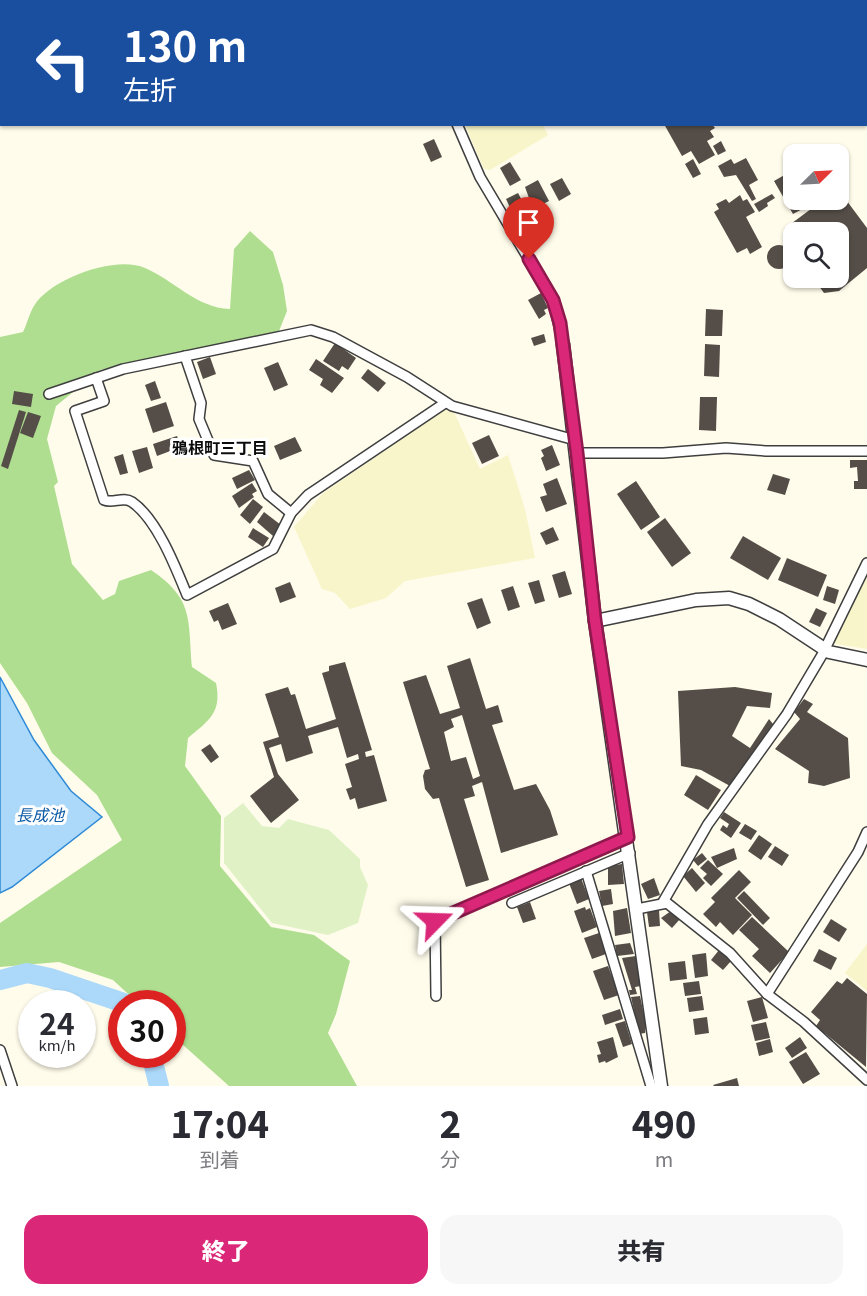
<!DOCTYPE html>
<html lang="ja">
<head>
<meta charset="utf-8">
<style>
  :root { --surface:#fff; --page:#f7f7f7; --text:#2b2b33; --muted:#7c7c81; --accent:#db2777 }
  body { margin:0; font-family:Georgia,"Noto Sans JP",serif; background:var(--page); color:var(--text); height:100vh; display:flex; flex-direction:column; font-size:22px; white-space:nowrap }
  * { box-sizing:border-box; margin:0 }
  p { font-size:20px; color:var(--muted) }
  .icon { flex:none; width:33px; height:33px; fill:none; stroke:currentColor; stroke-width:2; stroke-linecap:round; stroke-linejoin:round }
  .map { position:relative; height:1086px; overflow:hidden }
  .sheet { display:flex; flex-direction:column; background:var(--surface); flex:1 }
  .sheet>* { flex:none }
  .banner { position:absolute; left:0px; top:0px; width:867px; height:126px; box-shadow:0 2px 4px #0004; background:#1a4fa0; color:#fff; overflow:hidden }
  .needle { width:39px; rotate:66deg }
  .buttons { position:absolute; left:783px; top:144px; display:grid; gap:12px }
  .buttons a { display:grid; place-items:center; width:66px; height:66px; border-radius:12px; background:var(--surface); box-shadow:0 2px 4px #0004; font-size:30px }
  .speed { position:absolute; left:18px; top:990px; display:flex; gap:12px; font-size:30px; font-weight:700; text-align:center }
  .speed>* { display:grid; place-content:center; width:78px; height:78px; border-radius:50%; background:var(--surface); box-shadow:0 2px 4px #0004; line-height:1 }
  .speed small { font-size:15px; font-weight:400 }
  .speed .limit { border:9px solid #d22; background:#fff; color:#111 }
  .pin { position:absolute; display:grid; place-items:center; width:51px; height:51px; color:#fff; margin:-62px -26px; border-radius:50% 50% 50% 0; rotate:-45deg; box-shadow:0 0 6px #0007 }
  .pin .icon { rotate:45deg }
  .me { position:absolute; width:66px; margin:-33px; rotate:68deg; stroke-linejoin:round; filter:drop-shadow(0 0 4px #0008) }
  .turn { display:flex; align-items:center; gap:21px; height:126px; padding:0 24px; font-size:27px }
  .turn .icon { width:78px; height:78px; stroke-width:2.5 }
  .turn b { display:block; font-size:42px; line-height:51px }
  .eta { display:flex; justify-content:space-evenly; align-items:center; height:102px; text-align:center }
  .eta b { font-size:36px; font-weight:800; line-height:42px }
  .action { display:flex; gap:12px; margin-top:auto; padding:12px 24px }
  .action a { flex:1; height:69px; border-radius:18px; background:var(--accent); color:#fff; font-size:24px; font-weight:800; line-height:69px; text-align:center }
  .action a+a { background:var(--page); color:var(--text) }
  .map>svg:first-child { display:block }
</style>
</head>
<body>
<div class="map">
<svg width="867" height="1086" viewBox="0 0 867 1086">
  <rect width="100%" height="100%" fill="#fffceb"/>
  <!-- farmland -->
  <g fill="#f7f5c9">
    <path d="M465,125H543L548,135L490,170L484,169Z"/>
    <path d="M445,410L454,412L480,469L508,455L525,509L535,558L405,581L386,598L350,609L335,593L322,589L294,527L323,493Z"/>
    <path d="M867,577V649L836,644L834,641Z"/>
    <path d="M867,944V991L845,973Z"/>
  </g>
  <!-- forest -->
  <path fill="#afde91" d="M250,231L273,252L283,285L287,311L279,331L100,370L56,406L47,439L58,482L54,486L72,564L103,600L115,594L119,581L151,570C194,599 188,619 192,667L216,683C222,713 209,720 188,738L185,766L221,816L220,866L271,927L314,935L350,961L336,1014L328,1033L357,1086H229L173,1036L172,1004L138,1003L113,980L59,962L0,967V923L122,840L97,795L52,753L27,703L0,663V337L23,332C27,324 29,314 34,306C50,279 115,255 145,268C174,280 196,308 230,309L234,249Z"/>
  <!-- pitch -->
  <path fill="#e0f2c5" d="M243,803L262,826L279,828L288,819L329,830L360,859V867L368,885L358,923L328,935L272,923L224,863V818Z"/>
  <!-- water -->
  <path fill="#acd9fa" stroke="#2e8ad6" stroke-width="1.5" d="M0,677L34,740L71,791L102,817L12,887L0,893Z"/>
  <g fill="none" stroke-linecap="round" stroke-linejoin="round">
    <!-- river -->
    <g stroke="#acd9fa" stroke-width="20">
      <path d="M0,980L27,973L50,978L127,1004"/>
      <path d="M151,1054L159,1086"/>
    </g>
  </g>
  <!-- building -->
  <g fill="#554e48" fill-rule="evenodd">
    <path d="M664,124H712L715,128L710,131L714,137L707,141L715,155L699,164L691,151L682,156Z"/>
    <path d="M434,139L442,157L431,162L423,144Z"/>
    <path d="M721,141L726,151L718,155L713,146Z"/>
    <path d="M746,158L758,180L749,185L756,199L752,201L736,175L724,177L718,166L731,159L734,164Z"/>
    <path d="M693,159L701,174L693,178L685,164Z"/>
    <path d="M510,162L521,180L510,186L500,168Z"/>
    <path d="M788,173L794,181V200H804L808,206L793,214L774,181Z"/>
    <path d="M562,178L571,194L559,201L550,184Z"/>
    <path d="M538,180L549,201L533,209L525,187Z"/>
    <path d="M838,189L867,228V268L839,291L824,293L813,278H838V232H794V241L784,229L823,200H838Z"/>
    <path d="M518,193L526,208L513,214L506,199Z"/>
    <path d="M772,194L775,198L767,203L768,206L759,212L754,204Z"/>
    <path d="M740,195L743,201L747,199L755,212L746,217L762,247L750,254L747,248L737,253L714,212L719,209L716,204L726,199L729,203Z"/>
    <circle cx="779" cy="257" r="12"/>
    <path d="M541,293L548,308L544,310L546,314L539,319L528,300Z"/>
    <path d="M706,309L723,310L722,336H705Z"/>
    <path d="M544,334L546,342L534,346L531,338Z"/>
    <path d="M335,343L356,358L348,370L342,366L339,371L323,361Z"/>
    <path d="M705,344L720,345L719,377L704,376Z"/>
    <path d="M210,357L216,374L203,379L197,362Z"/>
    <path d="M316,359L344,378L332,393L320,385L323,379L309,370Z"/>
    <path d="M278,362L288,385L274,391L264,368Z"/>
    <path d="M368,369L386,383L378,392L361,378Z"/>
    <path d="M155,381L161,398L151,401L145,385Z"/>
    <path d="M14,391L33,394L31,407L12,404Z"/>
    <path d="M700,397H717L716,431L699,430Z"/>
    <path d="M166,402L174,426L153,433L145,409Z"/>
    <path d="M19,410L26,412L8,469L1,466Z"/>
    <path d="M28,412L41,416L33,438L20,433Z"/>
    <path d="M489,435L499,456L482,464L472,443Z"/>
    <path d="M177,436L181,447L157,456L153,444Z"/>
    <path d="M295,437L302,451L280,460L274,446Z"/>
    <path d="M552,445L560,465L546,471L541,458L544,456L541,450Z"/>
    <path d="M147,447L153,468L139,473L132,451Z"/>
    <path d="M123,454L128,473L120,475L114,457Z"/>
    <path d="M850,460H867V489H854V481H858L857,467L850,468Z"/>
    <path d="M249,470L255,480L237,489L232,478Z"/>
    <path d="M773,474L790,479L785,495L767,490Z"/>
    <path d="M557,478L567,504L546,512L540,497L547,495L543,484Z"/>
    <path d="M636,481L660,517L641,530L617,494Z"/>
    <path d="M252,483L257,491L252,494L254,497L239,508L232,496Z"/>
    <path d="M253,499L263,507L250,524L240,515Z"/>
    <path d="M264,512L281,525L273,536L257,522Z"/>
    <path d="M665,518L691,553L672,567L647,532Z"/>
    <path d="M553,527L559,540L546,545L540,533Z"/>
    <path d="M253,528L269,538L263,547L248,537Z"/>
    <path d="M743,536L781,558L768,580L730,558Z"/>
    <path d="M787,558L827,575L818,597L778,580Z"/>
    <path d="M565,571L572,594L559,598L552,575Z"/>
    <path d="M539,580L545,601L535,604L528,583Z"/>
    <path d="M290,582L296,597L280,603L275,588Z"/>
    <path d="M513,586L520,607L508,611L501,590Z"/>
    <path d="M827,586L839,590L835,604L823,600Z"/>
    <path d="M482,598L491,623L477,629L467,603Z"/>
    <path d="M228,603L237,624L222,630L218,620L214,622L209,611Z"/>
    <path d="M816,608L827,613L820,627L809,622Z"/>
    <path d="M470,658L486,709L498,705L503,722L492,725L514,790L536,784L550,810L558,835L501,853L482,782L472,786L475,796L464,799L489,880L466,887L439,798L433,799L425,789L423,776L425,770L430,769L403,682L426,675L440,714L460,708L447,666ZM462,715L480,776L473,779L466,757L451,761L444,732L454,727L451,719Z"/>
    <path d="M345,662L372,750L365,752L366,757L374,755L387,801L358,809L355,798L350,800L346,789L352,787L345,764L359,759L358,754L347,758L338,727L308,736L313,753L286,762L281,744L269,748L278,774L299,800L271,823L250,796L274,777L263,742L279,737L265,694L288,687L291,695L295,694L306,729L336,719L322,673L329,671V666Z"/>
    <path d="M735,687L772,693L770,708L747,706L732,736L750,748L769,719L773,724L730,786L701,770L681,766L678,691Z"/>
    <path d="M804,699L813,704L807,712L848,738L850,778L824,786L808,783L809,771L775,749L800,719L794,712Z"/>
    <path d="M210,744L219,757L211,763L201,750Z"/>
    <path d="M696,775L721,790L708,810L684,795Z"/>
    <path d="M724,812L741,823L731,838L720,830L723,825L727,828L729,824L720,818Z"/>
    <path d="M745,824L757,831L751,840L739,833Z"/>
    <path d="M759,835L772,844L761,860L748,851Z"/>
    <path d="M775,846L789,855L782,866L768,857Z"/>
    <path d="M734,848L737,859L717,868L711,857Z"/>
    <path d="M702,853L707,859L698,866L693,860Z"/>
    <path d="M708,860L723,874L711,886L703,878L707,874L700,868Z"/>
    <path d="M622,864L624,884L608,885V866Z"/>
    <path d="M692,868L705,883L696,892L683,876Z"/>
    <path d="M739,870L751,882L735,898L752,915L733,935L720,922L716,927L703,914L715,902L711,898Z"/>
    <path d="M581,878L589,899L577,904L569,883Z"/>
    <path d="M654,878L660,895L648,899L641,884Z"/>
    <path d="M611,889L613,904L602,906L599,891Z"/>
    <path d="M744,891L770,918L763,925L737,898Z"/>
    <path d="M530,902L536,919L523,923L517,907Z"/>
    <path d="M585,907L586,910L590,908L597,927L582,933L574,911Z"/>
    <path d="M627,908L631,933L615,936L613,911Z"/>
    <path d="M659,910L660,926L649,927L647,912Z"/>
    <path d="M671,911L680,919L672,928L661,918Z"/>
    <path d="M752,917L789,952L770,973L752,956L759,949L739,930Z"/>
    <path d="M831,919L847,929L839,942L823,932Z"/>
    <path d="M599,933L606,954L592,959L584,938Z"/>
    <path d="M630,943L634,954L617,956L615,945Z"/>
    <path d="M819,949L837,958L831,970L813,961Z"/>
    <path d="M719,950L731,961L723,970L711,960Z"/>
    <path d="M706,953L708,976L695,978L692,955Z"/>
    <path d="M636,956L641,986L635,987L637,994L630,995L629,990H632L622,958Z"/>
    <path d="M685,961L687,979L670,981L668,963Z"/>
    <path d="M608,966L619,995L604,1000L593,971Z"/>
    <path d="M847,978L867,994L866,1067L816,1026L820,1020L811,1012L837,981L842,984Z"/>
    <path d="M699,981L701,994L685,996L683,983Z"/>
    <path d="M640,996L646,1024L645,1033L639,1034L631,997Z"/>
    <path d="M702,996L704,1010L689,1012L687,998Z"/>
    <path d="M762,997L768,1018L753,1022L747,1001Z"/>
    <path d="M620,1009L623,1019L605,1025L602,1015Z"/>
    <path d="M707,1017L709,1033L695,1035L693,1019Z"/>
    <path d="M625,1021L632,1044L623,1047L615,1024Z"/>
    <path d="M766,1022L770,1038L755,1041L751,1025Z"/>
    <path d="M613,1037L618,1057L606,1063L605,1061L599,1063L597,1055L601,1054L597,1042Z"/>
    <path d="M800,1037L807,1048L792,1058L785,1048Z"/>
    <path d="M770,1039L773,1052L759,1056L756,1043Z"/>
    <path d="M806,1052L820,1074L803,1084L789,1062Z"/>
    <path d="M737,1078L739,1086H714L713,1085Z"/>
  </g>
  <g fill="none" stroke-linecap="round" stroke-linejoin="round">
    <defs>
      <g id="minor">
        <path d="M450,0V2"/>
        <path d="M743,0V2"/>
        <path d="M540,2L549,0"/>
        <path d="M457,124L480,177L553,300L563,344"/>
        <path d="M185,356L201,403L199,419L214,455L253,461L268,494L291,513"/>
        <path d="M96,378L104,401L75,411L104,500C113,504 123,496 132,502C157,519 176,568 187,595L273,549L291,513L308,495L445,403"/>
        <path d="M49,394L123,369L311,330L333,337L407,377L452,406L575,440"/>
        <path d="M577,453H663L726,448L766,451H867"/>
        <path d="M586,871L651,1086"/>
        <path d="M663,902L708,824L787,714L822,655L867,563"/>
        <path d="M512,903L630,853"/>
        <path d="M637,909L667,903L730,953L767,994L804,1022L867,1080"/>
        <path d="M767,994L858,852L867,832"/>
        <path d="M436,996L435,921L628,837"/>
        <path d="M0,1050L12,1086"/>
      </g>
      <g id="tertiary">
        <path d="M563,344L595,621L661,1086"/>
        <path d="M595,621L696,600L729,598L749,604L779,619L829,652L867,660"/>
      </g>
    </defs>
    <!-- minor casing -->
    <use href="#minor" stroke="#3f3f3f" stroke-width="12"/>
    <!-- tertiary casing -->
    <use href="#tertiary" stroke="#3f3f3f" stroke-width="15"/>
    <!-- minor -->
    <use href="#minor" stroke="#fff" stroke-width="9"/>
    <!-- tertiary -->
    <use href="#tertiary" stroke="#fff" stroke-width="12"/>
  </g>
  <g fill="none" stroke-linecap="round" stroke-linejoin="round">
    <defs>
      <path id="route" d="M435,921L628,837L595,621L577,453L560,323L553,300L529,259"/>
    </defs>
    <!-- route casing -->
    <use href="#route" stroke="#8e194d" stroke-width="15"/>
    <!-- route -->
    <use href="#route" stroke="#db2777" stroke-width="10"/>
  </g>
  <g text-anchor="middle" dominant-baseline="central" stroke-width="6" stroke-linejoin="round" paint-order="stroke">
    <!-- neighbourhood labels -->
    <g font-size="16" font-weight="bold" fill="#0c0c0c" stroke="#fff">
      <text x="220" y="447">鴉根町三丁目</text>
    </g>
    <!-- water labels -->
    <g font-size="16" font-style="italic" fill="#0e5ba6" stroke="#fff">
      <text x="40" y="814">長成池</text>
    </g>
  </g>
</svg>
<div class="buttons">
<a><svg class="needle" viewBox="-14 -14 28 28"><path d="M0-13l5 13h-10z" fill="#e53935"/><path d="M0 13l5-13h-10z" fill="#7c7c81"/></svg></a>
<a><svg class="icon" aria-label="search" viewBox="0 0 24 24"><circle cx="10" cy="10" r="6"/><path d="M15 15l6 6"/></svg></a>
</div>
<div class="speed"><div>24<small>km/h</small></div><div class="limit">30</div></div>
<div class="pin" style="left:529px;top:259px;background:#d93025"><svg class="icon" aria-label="arrive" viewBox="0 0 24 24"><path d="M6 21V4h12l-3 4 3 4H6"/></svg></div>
<svg class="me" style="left:435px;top:921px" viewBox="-20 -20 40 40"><path d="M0-17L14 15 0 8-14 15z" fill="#db2777" stroke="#fff" stroke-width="4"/></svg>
<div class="banner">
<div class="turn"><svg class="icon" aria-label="left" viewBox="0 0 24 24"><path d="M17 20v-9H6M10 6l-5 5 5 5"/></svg><div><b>130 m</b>左折</div></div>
</div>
</div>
<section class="sheet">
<div class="eta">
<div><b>17:04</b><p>到着</p></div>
<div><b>2</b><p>分</p></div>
<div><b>490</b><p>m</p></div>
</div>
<div class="action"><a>終了</a><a>共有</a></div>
</section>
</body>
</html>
